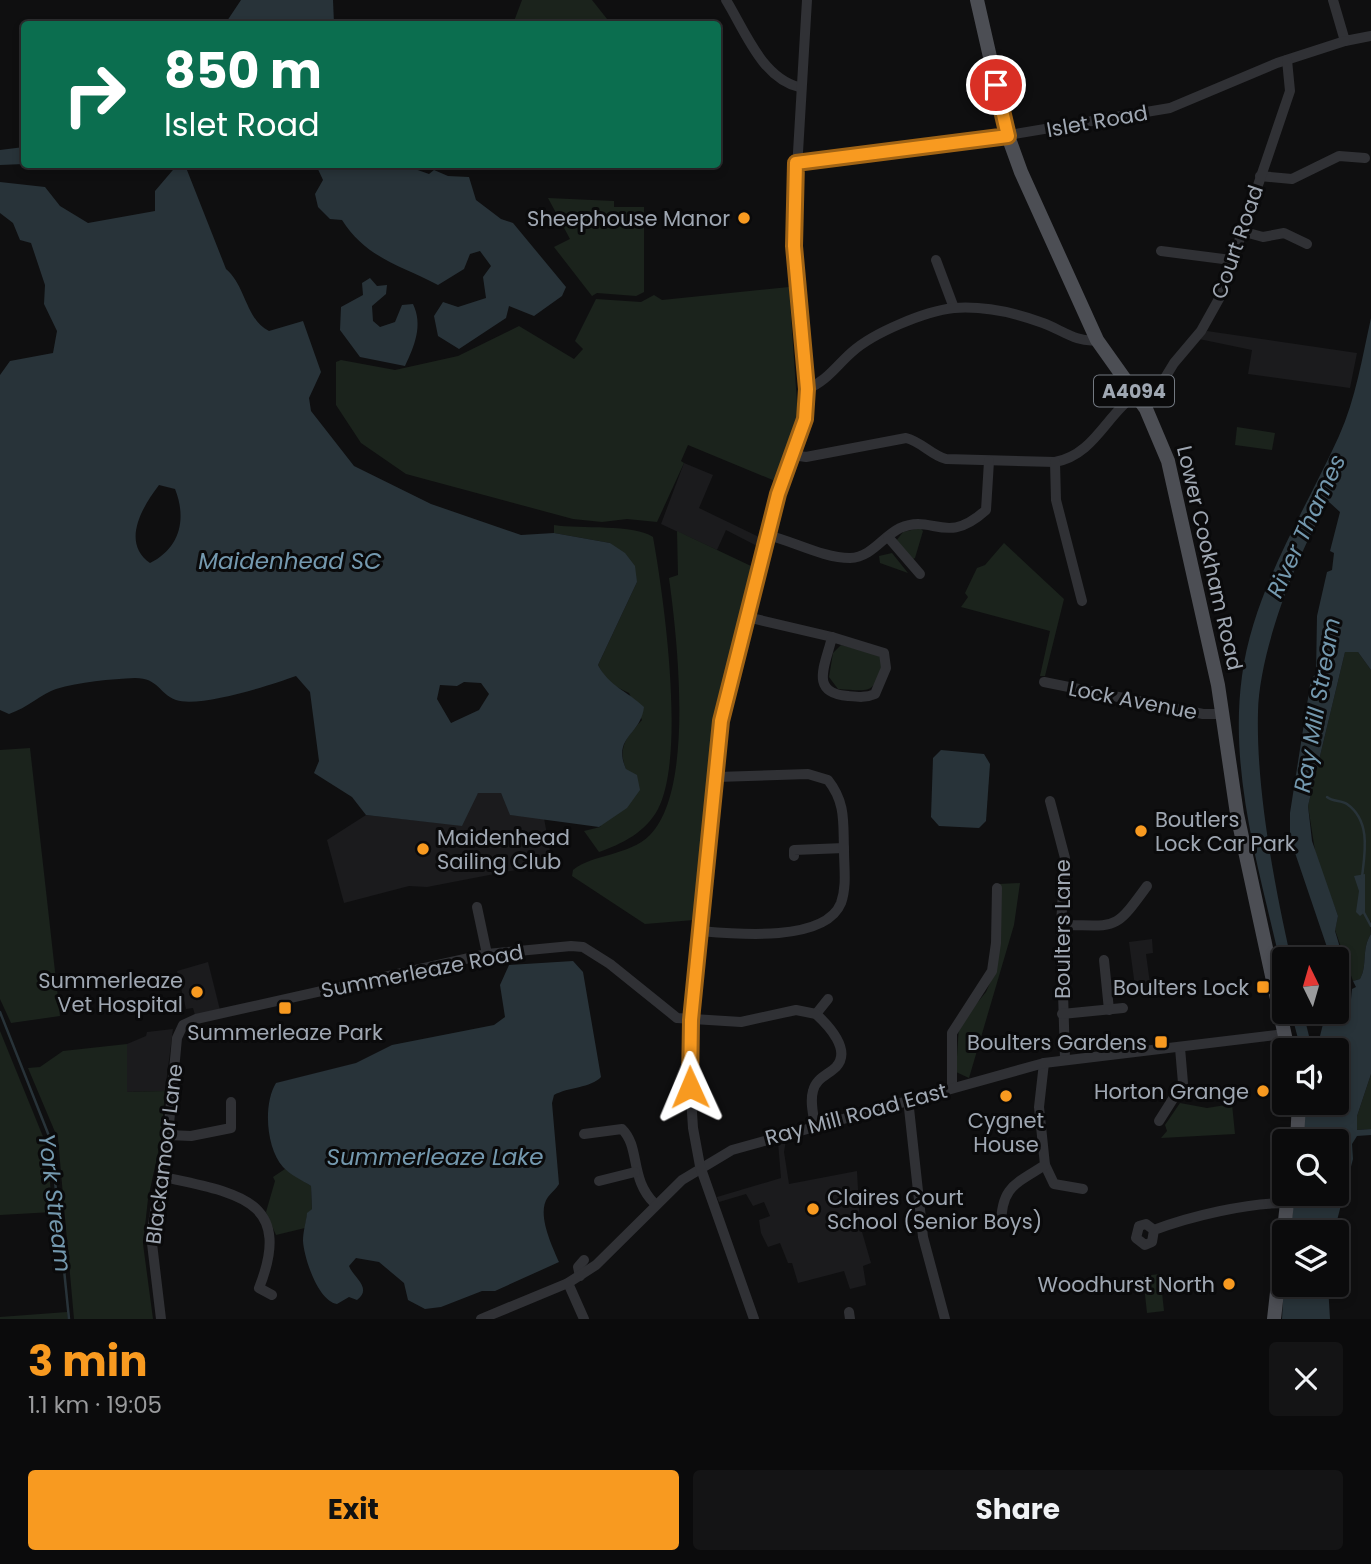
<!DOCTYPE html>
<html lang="en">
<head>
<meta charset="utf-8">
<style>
  :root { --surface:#0b0b0c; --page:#141415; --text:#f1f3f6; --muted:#9a9b9d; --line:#2b2b2d; --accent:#f89a20 }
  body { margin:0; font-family:Poppins,sans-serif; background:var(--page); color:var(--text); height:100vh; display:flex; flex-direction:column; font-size:26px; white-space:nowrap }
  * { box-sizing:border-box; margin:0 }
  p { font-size:23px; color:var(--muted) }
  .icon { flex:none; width:38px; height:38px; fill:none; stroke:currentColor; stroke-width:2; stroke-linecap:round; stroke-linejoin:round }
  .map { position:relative; height:1319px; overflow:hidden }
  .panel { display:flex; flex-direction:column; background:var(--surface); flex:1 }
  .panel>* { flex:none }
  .banner { position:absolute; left:21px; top:21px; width:700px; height:147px; border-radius:7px; box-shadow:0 4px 10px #0003,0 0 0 2px var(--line); background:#0b6e4f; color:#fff; overflow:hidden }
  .needle { width:46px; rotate:355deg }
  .controls { position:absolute; left:1272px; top:947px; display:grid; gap:14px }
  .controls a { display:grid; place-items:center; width:77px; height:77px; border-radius:7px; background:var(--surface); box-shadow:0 4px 10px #0003,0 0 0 2px var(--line); font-size:35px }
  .pin { position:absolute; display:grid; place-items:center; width:60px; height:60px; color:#fff; margin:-30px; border:4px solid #fff; border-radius:50%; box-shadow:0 2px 7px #0007 }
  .me { position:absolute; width:77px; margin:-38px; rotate:359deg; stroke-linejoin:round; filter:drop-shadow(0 0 5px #0008) }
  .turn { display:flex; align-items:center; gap:24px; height:147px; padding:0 28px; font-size:32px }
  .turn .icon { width:91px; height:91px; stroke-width:2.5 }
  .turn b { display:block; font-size:49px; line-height:60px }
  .round { display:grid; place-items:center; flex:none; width:74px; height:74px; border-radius:7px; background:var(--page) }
  .headline { display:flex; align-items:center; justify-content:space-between; height:119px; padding:0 28px }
  h1 { font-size:42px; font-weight:700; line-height:52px; color:var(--accent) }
  .action { display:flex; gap:14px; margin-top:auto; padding:14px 28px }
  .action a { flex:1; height:80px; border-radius:7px; background:var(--accent); color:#111; font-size:28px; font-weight:700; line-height:80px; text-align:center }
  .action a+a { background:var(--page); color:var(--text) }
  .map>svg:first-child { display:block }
</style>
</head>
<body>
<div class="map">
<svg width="1371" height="1319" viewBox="0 0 1371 1319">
  <rect width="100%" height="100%" fill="#0f0f10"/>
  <!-- built -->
  <g fill="#1b1b1d">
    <path d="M1207,331L1357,353L1350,388L1248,374L1252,350L1199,339Z"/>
    <path d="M684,463L713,475L699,508L759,537L757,546L726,530L717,550L661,524Z"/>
    <path d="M478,793H501L511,815L544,818L552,863L427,887L409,886L344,903L327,840L366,815L449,824Z"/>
    <path d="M1152,939L1153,953L1146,954L1151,991L1136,994L1129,942Z"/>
    <path d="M208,962L220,1010L195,1015L193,1008L186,1009L177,971Z"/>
    <path d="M173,1029L165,1091L127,1092V1044L146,1036L147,1032Z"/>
    <path d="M786,1140L784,1152L789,1184L857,1171L860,1225L871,1263L863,1266L866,1285L850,1289L844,1271L798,1283L792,1263H788L780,1243L768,1247L761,1233L759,1220L770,1216L764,1202L753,1206L746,1194L719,1202L717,1197L781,1178L778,1142Z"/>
  </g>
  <!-- green -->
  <g fill="#1b231c">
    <path d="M522,0H592L611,24H513Z"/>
    <path d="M548,198L614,201V207H644V292L636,296L597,293L592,296L554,247L570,239Z"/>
    <path d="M789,287L798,417L775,481L688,445L681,461L684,463L657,522L627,519L602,522L573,519L406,474L361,443L336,405V362L341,360L395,370L458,356L519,326L574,359L583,349L575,341L596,299L641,302L654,295L662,300Z"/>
    <path d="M1237,427L1275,433L1272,450L1235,445Z"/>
    <path d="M554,525C580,529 635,524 653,537C664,598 686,755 658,809C646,832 622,844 599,852L584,831L600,827L626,769C617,748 627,736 642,720L629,693L608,683L598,665L637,582L610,543L554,533Z"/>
    <path d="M920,528L923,531L915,558L911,560L896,541L903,532Z"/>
    <path d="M677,531L751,566L714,723L694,920L645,924L572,876L573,870C592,854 629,856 650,835C695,789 677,637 669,578L678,575Z"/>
    <path d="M1004,543L1064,599L1045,676H1040L1050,631L961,607L968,597L965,593L977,568L985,565Z"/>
    <path d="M892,553L908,573L880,563L879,556Z"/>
    <path d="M841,645L878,654L883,661C874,695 871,691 838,689L829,677L833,653Z"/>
    <path d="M1345,652H1358L1371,670V923L1370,920L1371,934C1361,949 1368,965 1360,979L1353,981L1335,930L1338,916L1316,857L1308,806Z"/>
    <path d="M30,748L60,1016L11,1023L0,999V750Z"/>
    <path d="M1020,883L1014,925L969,1078L956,1072L959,1025L986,992L997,967L999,884Z"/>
    <path d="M0,1031L46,1144L53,1212L0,1215Z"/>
    <path d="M127,1044V1092L165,1091L161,1139L148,1199L143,1244L153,1319H74L58,1139L28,1068L40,1067L63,1051Z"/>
    <path d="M1371,1074V1129L1357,1130V1116Z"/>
    <path d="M1180,1103L1207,1108L1232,1104L1235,1134L1161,1138L1167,1131L1165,1125Z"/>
    <path d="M285,1169L311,1186L312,1209L307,1214L305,1228L276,1235L266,1212L275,1181L273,1177Z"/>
    <path d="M1160,1274L1164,1311L1147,1313L1143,1276Z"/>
    <path d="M67,1312L68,1319H0V1317Z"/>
  </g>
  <!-- water -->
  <g fill="#283339" fill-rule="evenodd">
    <path d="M241,0H333L334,24H225Z"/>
    <path d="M24,147V164L0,165V150Z"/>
    <path d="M178,164L185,165L226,269C246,286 246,320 269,331L303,321L321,372L309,398L311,411L354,466L431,504L521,535L554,533L610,543L625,553L635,566L637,582L598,665C610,687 626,690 644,707C641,735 612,737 626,769L637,775L640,790L627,808L599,827L510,815L501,793H478L462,826L366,815L352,797L314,773L319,761L310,692L296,676C271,685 200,708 176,700C159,694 159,678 135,678C111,679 79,682 56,689C43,693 27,708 9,714L0,710V375L10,361L53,353L57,331L44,304L45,285L31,243L20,240L13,223L0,213V182L45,187L60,206L88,223L155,211V191ZM159,485L175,489C187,519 180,548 150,563C121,543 142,507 159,485ZM464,682L481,683L489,694L479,710L451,723L437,699L440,685L457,686Z"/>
    <path d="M316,165H395L398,169L412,168L429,174L434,170L448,176L469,177L476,200L501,219L513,223L566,287L562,296L534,316L509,306L506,318L459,349L438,336L434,316L443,302L458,307L486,298L483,277L491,266L480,251L470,254L464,269L438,285C400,265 366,258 342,220L330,219L318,207L315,194L323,180Z"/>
    <path d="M370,278L377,286L387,285L386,294L372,306L373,321L380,327L395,322L402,305L413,304C423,325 415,345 405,366L360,357L340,330L341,307L363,295L362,283Z"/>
    <path d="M1371,318V670L1358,652H1345L1308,806L1312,841L1338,916L1335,931L1347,971L1337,967V959H1331L1290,838V813L1311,679L1316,674L1317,616L1327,572L1332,570L1334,553L1330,551L1340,512L1329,502C1297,552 1259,652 1258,712C1256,789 1274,883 1291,959H1284V980C1263,881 1228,778 1242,676C1253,591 1304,513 1339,436C1356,398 1362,358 1371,318Z"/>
    <path d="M941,750L984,754L990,764L986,821L979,828L939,826L931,817L933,758Z"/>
    <path d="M1365,874V912L1360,916L1356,912L1359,891L1354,876Z"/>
    <path d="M1371,934V1074L1357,1116V1130L1371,1129V1135L1357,1136L1352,1144L1353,1159L1334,1232H1290L1295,1194H1337V1141H1304L1305,1103L1337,1102V1050H1301L1291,1012H1303L1309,1036L1317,1048L1326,1012H1337V1001L1351,999L1352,989L1356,987L1353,981L1360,979C1368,965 1361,949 1371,934Z"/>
    <path d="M573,961L583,972L601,1077C591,1088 568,1087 554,1095L552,1103L559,1184C556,1189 552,1192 548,1197C536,1213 552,1246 559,1262L495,1291H482L441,1307L425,1309L408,1300L404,1283L379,1262L356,1258L349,1266C353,1277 373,1288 357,1300L349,1297L337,1304C318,1301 304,1258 303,1241C303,1232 306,1222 307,1213L312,1209L311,1186C302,1180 290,1175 283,1167C266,1148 263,1104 276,1083L356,1063L392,1045L494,1025L505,1017L500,985L509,965Z"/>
    <path d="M1284,1284L1328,1285L1330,1319H1282Z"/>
  </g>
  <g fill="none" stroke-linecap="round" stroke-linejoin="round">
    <!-- stream -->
    <g stroke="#283339" stroke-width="2.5">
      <path d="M1327,797C1333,802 1341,800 1347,804C1371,821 1365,852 1362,877"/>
      <path d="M1363,911L1371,926"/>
      <path d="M0,1012L51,1141L69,1319"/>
    </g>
    <!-- minor -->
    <g stroke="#303135" stroke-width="10">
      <path d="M726,0C745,31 762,78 799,87"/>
      <path d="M1333,0L1345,41L1371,36"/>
      <path d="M796,163L955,144L1170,108L1277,63L1345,41"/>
      <path d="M1260,176L1292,179L1339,156L1365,158"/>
      <path d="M1241,231L1263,237L1284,233L1307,244"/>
      <path d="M1161,251L1231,260"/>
      <path d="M936,260L954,308"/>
      <path d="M807,389C826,382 837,365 852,352C873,333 925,311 954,308C983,306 1016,313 1043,323C1062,330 1077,343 1097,340"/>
      <path d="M1146,409L1174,363L1201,331L1220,297L1290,91L1287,60"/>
      <path d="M793,455L806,457L906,438C922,442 931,455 946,459L1055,462C1094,455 1106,415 1136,394"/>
      <path d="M1055,462L1056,500L1082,601"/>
      <path d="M767,535C793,541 823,558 850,558C872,557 882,537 900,528C933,513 945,547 986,510L989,461"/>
      <path d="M888,537L920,574"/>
      <path d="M747,617L832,637"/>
      <path d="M832,637L884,653L886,668L875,694C866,698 858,697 848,696C808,693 826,664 832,637Z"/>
      <path d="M1044,682L1203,714H1222"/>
      <path d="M1050,801L1065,858L1061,925L1065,1059"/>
      <path d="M794,856V850L844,848"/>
      <path d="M477,907L487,954"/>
      <path d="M1061,925C1117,925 1113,933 1147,886"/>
      <path d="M701,931C734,934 825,943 841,903C847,886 844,868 844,850C843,822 846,803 828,780L808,774L717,777"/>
      <path d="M1104,960L1109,1010"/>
      <path d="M816,1014L828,999"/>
      <path d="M1062,1014L1123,1008"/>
      <path d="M952,1088V1033L992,971L996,943L997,888"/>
      <path d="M908,1099L923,1237L945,1319"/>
      <path d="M1159,1121L1183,1083L1180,1048"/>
      <path d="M584,1134L622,1129C641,1148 629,1179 655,1204"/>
      <path d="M168,1135L191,1136L231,1128V1102"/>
      <path d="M1045,1165L1054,1184L1083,1189"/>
      <path d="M160,1176C230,1193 296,1195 259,1288L272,1295"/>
      <path d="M599,1181L635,1172"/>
      <path d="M1001,1226C1001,1187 1015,1184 1045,1165L1039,1107L1044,1063"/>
      <path d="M1154,1230L1146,1224L1139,1226L1136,1238L1145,1245L1152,1242L1154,1230C1191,1216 1247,1203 1286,1203"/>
      <path d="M580,1276L578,1267L584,1260"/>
      <path d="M568,1283L584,1319"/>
      <path d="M849,1312L850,1319"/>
      <path d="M161,1319L151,1235L168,1135L177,1038L183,1025L196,1019L487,954L571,946L583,947L610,964L677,1018L741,1022L796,1010L816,1014C828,1025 852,1050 836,1067C828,1075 816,1078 813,1091C810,1101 813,1114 815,1125"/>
      <path d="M481,1319L568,1283L596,1265L682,1180L732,1150L1044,1063L1285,1034"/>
      <path d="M754,1319L700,1166L693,1128L689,1066L721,721L778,494L805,419L807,389L794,220L807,0"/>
    </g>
    <!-- major -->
    <g stroke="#4c4e54" stroke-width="14">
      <path d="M977,0L1008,136L1021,172L1097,340L1146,409L1168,461L1218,685L1237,814L1288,1050"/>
      <path d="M1297,1141L1299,1102"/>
      <path d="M1274,1319L1288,1194"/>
    </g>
  </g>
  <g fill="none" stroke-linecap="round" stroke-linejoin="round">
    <defs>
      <path id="route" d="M690,1087L691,1020L721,721L778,494L805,419L807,389L794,246L796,163L1008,136L996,85"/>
    </defs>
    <!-- route casing -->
    <use href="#route" stroke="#a16415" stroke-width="18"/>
    <!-- route -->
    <use href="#route" stroke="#f89a20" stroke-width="12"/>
  </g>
  <!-- markers -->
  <g fill="#f89a20" stroke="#0a0a0b" stroke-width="2.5">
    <circle cx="744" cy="218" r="7"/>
    <circle cx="1141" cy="831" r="7"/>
    <circle cx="423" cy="849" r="7"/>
    <rect x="1256" y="980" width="14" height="14" rx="3.5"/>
    <circle cx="197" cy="992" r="7"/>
    <rect x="278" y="1001" width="14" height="14" rx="3.5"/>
    <rect x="1154" y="1035" width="14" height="14" rx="3.5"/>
    <circle cx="1263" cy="1091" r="7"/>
    <circle cx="1006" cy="1096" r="7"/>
    <circle cx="813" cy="1209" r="7"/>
    <circle cx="1229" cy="1284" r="7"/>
  </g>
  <g text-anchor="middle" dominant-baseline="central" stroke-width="6" stroke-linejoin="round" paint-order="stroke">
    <!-- shield labels -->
    <rect fill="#0a0a0b" stroke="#727880" stroke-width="2" x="1094" y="375.5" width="80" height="31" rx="5"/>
    <g font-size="19" font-weight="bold" fill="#9fa7b2">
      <text x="1134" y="391">A4094</text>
    </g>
    <!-- street labels -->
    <g font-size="21" fill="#9fa7b2" stroke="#0a0a0b">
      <text transform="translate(1097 121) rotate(-10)">Islet Road</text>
      <text transform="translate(1237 242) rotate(-71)">Court Road</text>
      <text transform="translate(1210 558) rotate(77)">Lower Cookham Road</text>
      <text transform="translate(1133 700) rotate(11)">Lock Avenue</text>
      <text transform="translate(1062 929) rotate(-90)">Boulters Lane</text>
      <text transform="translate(422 971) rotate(-11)">Summerleaze Road</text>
      <text transform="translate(856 1114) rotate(-15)">Ray Mill Road East</text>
      <text transform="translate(164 1154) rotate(-83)">Blackamoor Lane</text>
    </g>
    <!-- poi labels -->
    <g font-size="21" fill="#9fa7b2" stroke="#0a0a0b" text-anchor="end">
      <text x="730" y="218">Sheephouse Manor</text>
      <text x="1155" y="819" text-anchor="start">Boutlers<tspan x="1155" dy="24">Lock Car Park</tspan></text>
      <text x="437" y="837" text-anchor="start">Maidenhead<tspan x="437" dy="24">Sailing Club</tspan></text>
      <text x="183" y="980">Summerleaze<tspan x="183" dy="24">Vet Hospital</tspan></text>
      <text x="1249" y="987">Boulters Lock</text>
      <text x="285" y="1032" text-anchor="middle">Summerleaze Park</text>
      <text x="1147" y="1042">Boulters Gardens</text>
      <text x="1249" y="1091">Horton Grange</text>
      <text x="1006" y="1120" text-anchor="middle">Cygnet<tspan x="1006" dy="24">House</tspan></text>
      <text x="827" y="1197" text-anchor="start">Claires Court<tspan x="827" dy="24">School (Senior Boys)</tspan></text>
      <text x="1215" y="1284">Woodhurst North</text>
    </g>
    <!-- water labels -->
    <g font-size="23" font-style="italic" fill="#7499af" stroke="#0a0a0b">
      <text transform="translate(1306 526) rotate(-65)">River Thames</text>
      <text x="290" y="561">Maidenhead SC</text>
      <text transform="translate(1317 705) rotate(-80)">Ray Mill Stream</text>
      <text x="435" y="1157">Summerleaze Lake</text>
      <text transform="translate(55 1203) rotate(83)">York Stream</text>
    </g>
  </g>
</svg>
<div class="controls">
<a><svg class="needle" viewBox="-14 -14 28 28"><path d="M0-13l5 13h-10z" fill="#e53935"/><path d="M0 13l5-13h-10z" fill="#9a9b9d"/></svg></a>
<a><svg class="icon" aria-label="sound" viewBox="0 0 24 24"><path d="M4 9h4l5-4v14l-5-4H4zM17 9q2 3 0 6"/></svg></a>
<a><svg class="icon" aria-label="search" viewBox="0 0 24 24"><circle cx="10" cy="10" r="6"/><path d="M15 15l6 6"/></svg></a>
<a><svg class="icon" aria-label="layers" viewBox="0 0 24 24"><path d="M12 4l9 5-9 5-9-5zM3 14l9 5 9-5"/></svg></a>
</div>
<div class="pin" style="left:996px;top:85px;background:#d93025"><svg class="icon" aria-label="arrive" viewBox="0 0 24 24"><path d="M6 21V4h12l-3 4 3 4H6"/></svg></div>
<svg class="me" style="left:690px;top:1087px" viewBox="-20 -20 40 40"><path d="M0-17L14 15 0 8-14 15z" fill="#f89a20" stroke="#fff" stroke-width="4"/></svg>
<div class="banner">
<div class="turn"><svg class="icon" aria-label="right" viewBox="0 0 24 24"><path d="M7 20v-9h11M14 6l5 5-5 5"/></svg><div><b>850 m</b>Islet Road</div></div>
</div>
</div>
<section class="panel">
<div class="headline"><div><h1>3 min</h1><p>1.1 km · 19:05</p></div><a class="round"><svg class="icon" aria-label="close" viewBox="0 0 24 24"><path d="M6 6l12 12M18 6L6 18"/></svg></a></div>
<div class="action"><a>Exit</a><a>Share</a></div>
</section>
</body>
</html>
